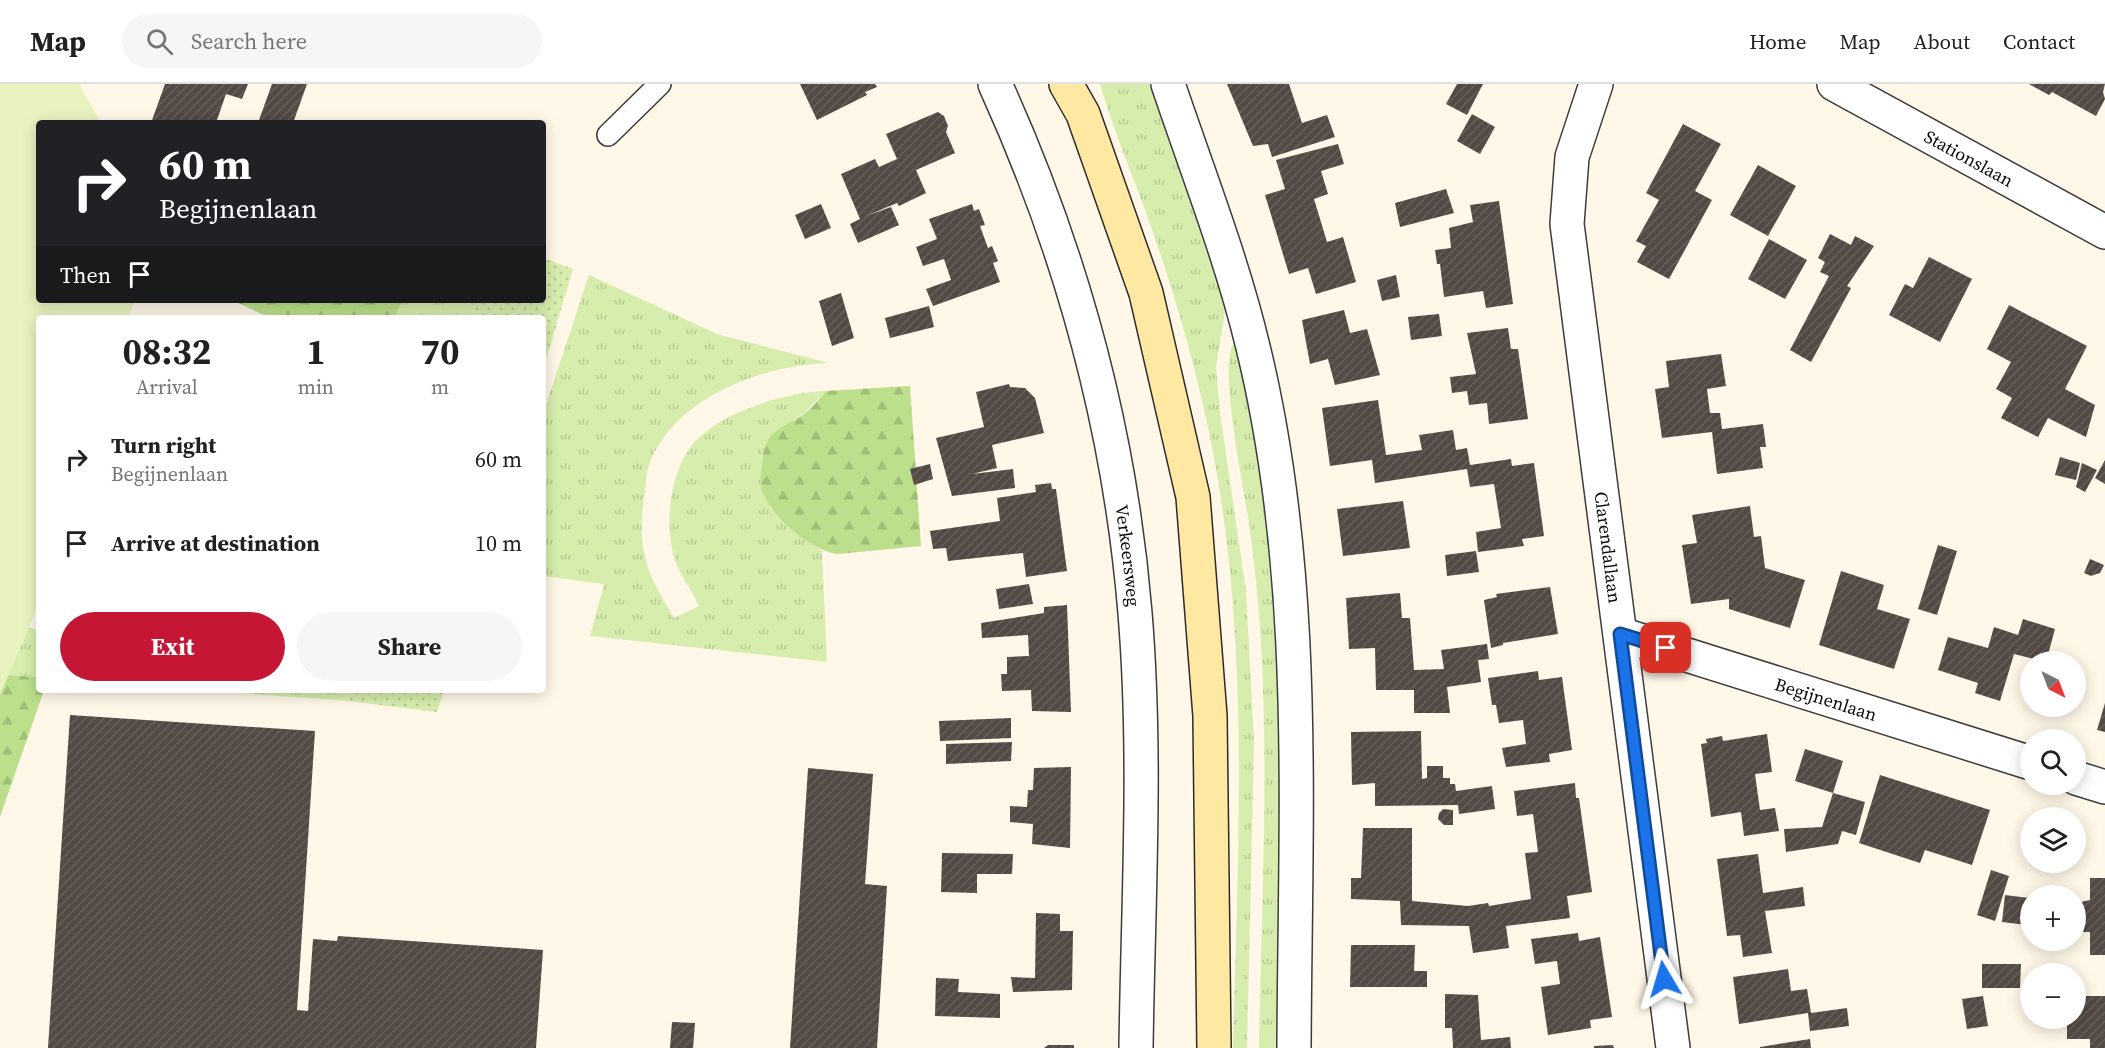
<!DOCTYPE html>
<html lang="en">
<head>
<meta charset="utf-8">
<style>
  :root { --surface:#fff; --page:#f6f6f6; --text:#202124; --muted:#757577; --line:#e0e0e0; --accent:#c51636 }
  body { margin:0; font-family:"Source Serif 4",serif; background:var(--page); color:var(--text); height:100vh; display:flex; flex-direction:column; font-size:22px; white-space:nowrap }
  * { box-sizing:border-box; margin:0 }
  p { font-size:20px; color:var(--muted) }
  .icon { flex:none; width:33px; height:33px; fill:none; stroke:currentColor; stroke-width:2; stroke-linecap:round; stroke-linejoin:round }
  .map { position:relative; flex:1; overflow:hidden }
  .details { position:absolute; left:36px; top:231px; width:510px; height:378px; display:flex; flex-direction:column; background:var(--surface); border-radius:6px; box-shadow:0 3px 15px #0003 }
  .details>* { flex:none }
  .hud { position:absolute; left:36px; top:36px; width:510px; height:183px; border-radius:6px; box-shadow:0 3px 15px #0003; background:#202124; color:#fff; overflow:hidden }
  .needle { width:39px; rotate:138deg }
  .buttons { position:absolute; left:2020px; top:567px; display:grid; gap:12px }
  .buttons a { display:grid; place-items:center; width:66px; height:66px; border-radius:50%; background:var(--surface); box-shadow:0 3px 15px #0003; font-size:30px }
  .pin { position:absolute; display:grid; place-items:center; width:51px; height:51px; color:#fff; margin:-26px; border-radius:12px; box-shadow:0 3px 9px #0006 }
  .me { position:absolute; width:66px; margin:-33px; rotate:353deg; stroke-linejoin:round; filter:drop-shadow(0 0 4px #0008) }
  .turn { display:flex; align-items:center; gap:21px; height:126px; padding:0 24px; font-size:27px }
  .turn .icon { width:78px; height:78px; stroke-width:2.5 }
  .turn b { display:block; font-size:42px; line-height:51px }
  .then { display:flex; align-items:center; height:57px; padding:0 24px; background:#0003; gap:12px; font-size:22px }
  .eta { display:flex; justify-content:space-evenly; align-items:center; height:102px; text-align:center }
  .eta b { font-size:36px; font-weight:700; line-height:42px }
  .action { display:flex; gap:12px; margin-top:auto; padding:12px 24px }
  .action a { flex:1; height:69px; border-radius:36px; background:var(--accent); color:#fff; font-size:24px; font-weight:700; line-height:69px; text-align:center }
  .action a+a { background:var(--page); color:var(--text) }
  ul { padding:0; list-style:none }
  li { display:flex; align-items:center; gap:18px; height:84px; padding:0 24px }
  li div { flex:1 }
  li b { display:block; font-size:22px }
  li em { font-style:normal }
  header { display:flex; align-items:center; gap:36px; box-sizing:border-box; height:84px; padding:0 30px; background:var(--surface); border-bottom:2px solid var(--line) }
  header strong { font-size:28px }
  nav { display:flex; gap:33px; margin-inline-start:auto; font-size:21px }
  .search { width:420px; height:54px; background:var(--page); display:flex; align-items:center; gap:15px; box-sizing:border-box; padding:0 21px; border-radius:33px; color:var(--muted); font-size:22px }
  .map>svg:first-child { display:block }
</style>
</head>
<body>
<header>
<strong>Map</strong>
<div class="search"><svg class="icon" aria-label="search" viewBox="0 0 24 24"><circle cx="10" cy="10" r="6"/><path d="M15 15l6 6"/></svg>Search here</div>
<nav><a>Home</a><a>Map</a><a>About</a><a>Contact</a></nav>
</header>
<div class="map">
<svg width="2105" height="964" viewBox="0 0 2105 964">
  <defs>
    <pattern id="grass-tufts" width="24" height="20" patternUnits="userSpaceOnUse" patternTransform="scale(1.5)"><rect width="24" height="20" fill="#d7edad"/><path d="M3 7l-1-3M5 7V3M7 7l1-3M15 17l-1-3M17 17v-4M19 17l1-3" fill="none" stroke="#b7ca94"/></pattern>
    <pattern id="forest-firs" width="22" height="20" patternUnits="userSpaceOnUse" patternTransform="scale(1.5)"><rect width="22" height="20" fill="#bcdf8b"/><path d="M5 1l3.5 6h-7zM16 11l3.5 6h-7z" fill="#a0be77"/></pattern>
    <pattern id="garden-dots" width="8" height="8" patternUnits="userSpaceOnUse" patternTransform="scale(1.5)"><rect width="8" height="8" fill="#d7edad"/><path d="M2 2h.1M6 6h.1" fill="none" stroke="#b7ca94" stroke-width="1.8" stroke-linecap="round"/></pattern>
    <pattern id="building-hatch" width="6" height="6" patternUnits="userSpaceOnUse" patternTransform="scale(1.5)"><rect width="6" height="6" fill="#534945"/><path d="M-1 1l2-2M0 6l6-6M5 7l2-2" fill="none" stroke="#675f5c"/></pattern>
  </defs>
  <rect width="100%" height="100%" fill="#fff7e7"/>
  <!-- grass -->
  <g fill="url(#grass-tufts)">
    <path d="M1100,0H1148L1152,3L1226,222L1216,283L1220,329L1246,507L1254,659L1247,964H1233C1238,761 1251,554 1210,353C1197,289 1179,225 1158,163C1140,108 1116,55 1100,0Z"/>
    <path d="M589,191L717,250L829,279C763,281 677,312 650,378C646,388 646,403 644,414C641,436 640,455 646,477C651,497 664,516 674,534L699,522C691,504 677,488 673,469C665,434 670,389 693,360C720,328 786,308 826,307L805,328L776,349L760,402L771,424L822,467L827,578L590,552L604,500L543,492V330Z"/>
    <path d="M402,216H477L471,234H395Z"/>
    <path d="M1233,260C1242,270 1246,307 1249,321C1295,531 1281,750 1279,964H1259C1262,789 1274,612 1249,439C1244,406 1219,285 1233,260Z"/>
    <path d="M29,543L39,547V593L8,591Z"/>
    <path d="M202,606H352L349,617Z"/>
  </g>
  <!-- forest -->
  <g fill="url(#forest-firs)">
    <path d="M232,216H402L395,234H270Z"/>
    <path d="M910,302L921,462L838,470C812,468 768,430 761,404C759,398 764,363 767,358C773,345 793,338 804,330C813,323 819,315 826,307Z"/>
    <path d="M8,591L39,593V606H44L0,733V611Z"/>
  </g>
  <!-- garden -->
  <g fill="url(#garden-dots)">
    <path d="M543,174L573,185L543,285V234H471L477,216H543Z"/>
    <path d="M352,606H444L437,628L349,617Z"/>
  </g>
  <!-- pitch -->
  <path fill="#e8f3c0" d="M0,0H79L101,39H39V216H135L128,234H39V519L0,611Z"/>
  <!-- building -->
  <g fill="url(#building-hatch)">
    <path d="M165,0H248L242,15L226,10L216,39H151Z"/>
    <path d="M272,0H307L293,39H258Z"/>
    <path d="M800,0H875L877,3L865,8L867,11L817,36Z"/>
    <path d="M1227,0H1289L1302,39L1327,31L1335,53L1272,73L1268,60L1253,62Z"/>
    <path d="M1457,0H1483L1467,31L1446,20Z"/>
    <path d="M2029,0H2105L2103,8L2105,15L2096,32L2052,8L2049,11Z"/>
    <path d="M938,28L944,32L948,42L946,48L955,69L916,86L926,109L899,122L897,119L866,132L891,123L899,141L858,159L850,140L860,135L841,90L875,75L879,83L897,75L886,50Z"/>
    <path d="M1472,30L1495,43L1480,70L1457,57Z"/>
    <path d="M1683,40L1721,60L1695,107L1712,116L1669,195L1637,178L1646,162L1636,157L1659,116L1646,109Z"/>
    <path d="M1338,60L1344,80L1321,87L1328,110L1314,115L1327,158L1343,153L1356,198L1316,210L1308,184L1289,190L1265,111L1285,105L1276,76Z"/>
    <path d="M1758,81L1796,102L1768,152L1730,131Z"/>
    <path d="M1446,105L1454,129L1400,143L1395,119Z"/>
    <path d="M1499,117L1513,220L1486,224L1483,207L1444,213L1440,180H1437L1435,166L1451,164L1449,144L1473,138L1470,121Z"/>
    <path d="M821,120L831,144L805,155L795,131Z"/>
    <path d="M972,120L974,127L979,125L985,141L980,142L988,164L992,162L998,177L993,179L1000,198L933,222L926,205L951,196L944,175L923,182L916,163L937,155L929,135Z"/>
    <path d="M1830,150L1851,161L1855,152L1874,162L1847,202L1851,204L1811,278L1790,266L1829,192L1820,188L1825,178L1818,174Z"/>
    <path d="M1769,155L1807,176L1785,215L1748,195Z"/>
    <path d="M1929,173L1972,195L1940,258L1889,231L1905,200L1913,204Z"/>
    <path d="M1396,191L1400,213L1382,217L1377,196Z"/>
    <path d="M841,209L854,254L832,262L819,217Z"/>
    <path d="M2009,221L2087,262L2065,305L2095,321L2086,353L2048,334L2038,353L2001,334L2012,314L1996,305L2011,278L1987,265Z"/>
    <path d="M929,222L934,243L890,254L885,234Z"/>
    <path d="M1344,226L1350,249L1367,245L1380,291L1335,301L1328,275L1310,280L1302,236Z"/>
    <path d="M1439,230L1442,252L1411,256L1408,233Z"/>
    <path d="M1508,244L1511,265H1518L1528,335L1489,340L1487,319L1469,321L1467,307L1452,309L1450,293L1476,290L1467,249Z"/>
    <path d="M1721,270L1726,302L1707,305L1710,329H1720L1722,345L1763,340L1766,363H1760L1763,384L1717,390L1712,348L1662,354L1655,305L1669,303L1666,277Z"/>
    <path d="M1009,300L1010,303L1025,304L1035,314L1044,349L992,361L997,384L972,390L1013,385L1015,404L952,412L936,354L984,343L976,308Z"/>
    <path d="M1378,316L1386,371L1422,366L1419,351L1453,346L1456,366L1467,364L1470,381L1511,375L1512,382L1534,379L1544,452L1522,455L1524,462L1478,468L1476,448L1501,444L1494,400L1470,403L1467,385L1375,399L1372,376L1330,382L1322,324Z"/>
    <path d="M2060,373L2080,379L2076,396L2055,391Z"/>
    <path d="M2105,376V400L2095,394Z"/>
    <path d="M2082,379L2097,386L2085,408L2076,403Z"/>
    <path d="M930,380L933,395L914,401L910,385Z"/>
    <path d="M1051,399L1052,405H1056L1067,487L1026,493L1023,469L948,477L946,464L933,465L930,447L1000,437L997,414L1036,408L1035,401Z"/>
    <path d="M1403,417L1410,464L1343,472L1337,425Z"/>
    <path d="M1750,422L1754,453L1761,452L1765,484L1805,496L1790,544L1729,525V515L1691,520L1682,461L1697,459L1692,431Z"/>
    <path d="M1938,461L1957,467L1937,531L1918,525Z"/>
    <path d="M1476,467L1479,488L1447,492L1445,471Z"/>
    <path d="M2090,475L2104,481L2100,489L2091,492L2084,489Z"/>
    <path d="M1841,487L1884,501L1877,525L1910,535L1894,585L1819,561Z"/>
    <path d="M1029,500L1033,520L999,525L996,505Z"/>
    <path d="M1550,503L1558,550L1503,559V561L1491,564L1484,516L1497,513L1496,510Z"/>
    <path d="M1400,509L1402,534H1410L1414,586L1444,585L1441,566L1487,560L1489,575L1478,576L1481,598L1447,603L1450,629H1414V606H1376L1375,564L1349,565L1346,514Z"/>
    <path d="M1067,521L1071,628L1032,627L1031,606L1002,607L1001,590H1007V573L1029,572L1028,551L982,554L981,539L1044,529V523Z"/>
    <path d="M2023,535L2055,545L2046,578L2014,570L2000,617L1975,609L1978,599L1938,586L1948,553L1988,564L1994,543L2018,551Z"/>
    <path d="M1538,587L1539,596L1562,593L1572,666L1549,670L1550,678L1506,683L1502,664L1526,660L1523,636L1499,639L1496,621H1492L1488,594Z"/>
    <path d="M2105,619V648L2097,646Z"/>
    <path d="M2051,622H2066L2065,627Z"/>
    <path d="M70,631L315,647L297,926L308,927L313,855L337,857L338,852L543,866L536,964H48Z"/>
    <path d="M1011,634V654L940,657L939,637Z"/>
    <path d="M1421,647L1422,695L1427,694V682H1443V694H1450V700H1455L1456,707L1492,702L1495,725L1459,730L1458,721L1375,722V699L1352,701L1351,648Z"/>
    <path d="M1767,650L1772,688L1755,690L1760,726L1775,724L1779,747L1744,752L1741,728L1711,733L1701,660L1707,659L1706,655L1722,652L1723,657Z"/>
    <path d="M1012,658L1011,677L946,680V660Z"/>
    <path d="M1805,665L1843,677L1833,709L1795,697Z"/>
    <path d="M1071,683L1070,764L1032,760L1033,740L1010,738V722L1027,723L1028,706H1033L1034,684Z"/>
    <path d="M808,684L873,690L865,800L887,802L877,964H790Z"/>
    <path d="M1880,691L1990,726L1972,781L1925,766L1920,779L1859,759Z"/>
    <path d="M1575,699L1576,714H1579L1592,808L1567,812L1570,834L1506,842L1509,864L1473,869L1469,842L1401,841L1400,817L1351,815V794H1361L1363,744H1412V817L1468,822L1488,819L1489,822L1531,815L1525,769L1538,768L1533,730L1517,732L1514,707Z"/>
    <path d="M1833,709L1865,718L1856,751L1842,747L1838,760L1786,768L1784,745L1822,743Z"/>
    <path d="M1443,725L1453,726V741H1444L1438,735L1439,729Z"/>
    <path d="M942,769L1013,770L1012,790H977V809L941,808Z"/>
    <path d="M1758,770L1763,809L1803,803L1805,822L1765,827L1772,869L1743,873L1740,851L1727,852L1717,775Z"/>
    <path d="M1991,786L2009,792L1995,837L1977,831Z"/>
    <path d="M2090,794H2105V871H2090V848H2076V819L2090,816Z"/>
    <path d="M2005,811L2029,814L2027,841L2002,838Z"/>
    <path d="M1036,829L1060,830V847H1073L1072,906L1013,908L1011,893L1035,894Z"/>
    <path d="M1578,849L1579,857L1600,853L1612,933L1590,936L1591,944L1548,951L1541,903L1560,900L1557,877L1535,880L1531,855Z"/>
    <path d="M1351,861H1415L1414,887H1427V903H1350Z"/>
    <path d="M1982,880H2021L2020,904H1982Z"/>
    <path d="M1788,885L1791,907L1807,905L1811,929L1847,924L1849,942L1810,947L1808,929L1739,940L1733,893Z"/>
    <path d="M936,894L959,895L958,908L1000,910V934L935,932Z"/>
    <path d="M1445,910L1478,911L1481,956L1510,953L1511,964H1453L1452,944H1445Z"/>
    <path d="M1983,912L1988,942L1967,945L1962,915Z"/>
    <path d="M2076,912H2105V964H2090V955H2067V934H2076Z"/>
    <path d="M672,938L695,939L693,964H670Z"/>
    <path d="M1810,955L1811,964H1760V963Z"/>
    <path d="M1048,961H1074V964H1044Z"/>
    <path d="M1613,961L1614,964H1594V962Z"/>
  </g>
  <g fill="none" stroke-linecap="round" stroke-linejoin="round">
    <defs>
      <path id="service" d="M608,51L660,0"/>
      <g id="minor">
        <path id="s1" d="M995,0C1071,167 1120,346 1135,529C1147,673 1138,819 1136,964"/>
        <path d="M1168,0C1197,86 1232,175 1253,263C1309,492 1295,730 1294,964"/>
        <path id="s2" d="M1596,0L1572,73L1567,140L1673,964"/>
        <path id="s3" d="M1620,550L2031,679"/>
        <path d="M2076,694L2105,703"/>
      </g>
      <g id="tertiary">
        <path id="s4" d="M1834,0L2105,148"/>
      </g>
      <path id="secondary" d="M1066,0L1083,30L1146,209L1193,413L1210,632L1214,964"/>
    </defs>
    <!-- service casing -->
    <use href="#service" stroke="#3d3d3d" stroke-width="24"/>
    <!-- minor casing -->
    <use href="#minor" stroke="#3d3d3d" stroke-width="36"/>
    <!-- tertiary casing -->
    <use href="#tertiary" stroke="#3d3d3d" stroke-width="36"/>
    <!-- secondary casing -->
    <use href="#secondary" stroke="#2c2c2c" stroke-width="36"/>
    <!-- service -->
    <use href="#service" stroke="#fff" stroke-width="21"/>
    <!-- minor -->
    <use href="#minor" stroke="#fff" stroke-width="33"/>
    <!-- tertiary -->
    <use href="#tertiary" stroke="#fff" stroke-width="33"/>
    <!-- secondary -->
    <use href="#secondary" stroke="#ffe8a2" stroke-width="33"/>
  </g>
  <g fill="none" stroke-linecap="round" stroke-linejoin="round">
    <defs>
      <path id="route" d="M1664,895L1620,550L1666,564"/>
    </defs>
    <!-- route casing -->
    <use href="#route" stroke="#114b97" stroke-width="15"/>
    <!-- route -->
    <use href="#route" stroke="#1a73e8" stroke-width="10"/>
  </g>
  <g text-anchor="middle" dominant-baseline="central" stroke-width="6" stroke-linejoin="round" paint-order="stroke">
    <!-- street labels -->
    <g font-size="18" fill="#0a0a0a" stroke="#fff">
      <text stroke="none"><textPath href="#s4" startOffset="154">Stationslaan</textPath></text>
      <text stroke="none"><textPath href="#s2" startOffset="470">Clarendallaan</textPath></text>
      <text stroke="none"><textPath href="#s1" startOffset="492">Verkeersweg</textPath></text>
      <text stroke="none"><textPath href="#s3" startOffset="216">Begijnenlaan</textPath></text>
    </g>
  </g>
</svg>
<div class="buttons">
<a><svg class="needle" viewBox="-14 -14 28 28"><path d="M0-13l5 13h-10z" fill="#e53935"/><path d="M0 13l5-13h-10z" fill="#757577"/></svg></a>
<a><svg class="icon" aria-label="search" viewBox="0 0 24 24"><circle cx="10" cy="10" r="6"/><path d="M15 15l6 6"/></svg></a>
<a><svg class="icon" aria-label="layers" viewBox="0 0 24 24"><path d="M12 4l9 5-9 5-9-5zM3 14l9 5 9-5"/></svg></a>
<a>+</a>
<a>−</a>
</div>
<div class="pin" style="left:1666px;top:564px;background:#d93025"><svg class="icon" aria-label="arrive" viewBox="0 0 24 24"><path d="M6 21V4h12l-3 4 3 4H6"/></svg></div>
<svg class="me" style="left:1664px;top:895px" viewBox="-20 -20 40 40"><path d="M0-17L14 15 0 8-14 15z" fill="#1a73e8" stroke="#fff" stroke-width="4"/></svg>
<div class="hud">
<div class="turn"><svg class="icon" aria-label="right" viewBox="0 0 24 24"><path d="M7 20v-9h11M14 6l5 5-5 5"/></svg><div><b>60 m</b>Begijnenlaan</div></div>
<div class="then">Then<svg class="icon" aria-label="arrive" viewBox="0 0 24 24"><path d="M6 21V4h12l-3 4 3 4H6"/></svg></div>
</div>
<section class="details">
<div class="eta">
<div><b>08:32</b><p>Arrival</p></div>
<div><b>1</b><p>min</p></div>
<div><b>70</b><p>m</p></div>
</div>
<ul>
<li><svg class="icon" aria-label="right" viewBox="0 0 24 24"><path d="M7 20v-9h11M14 6l5 5-5 5"/></svg><div><b>Turn right</b><p>Begijnenlaan</p></div><em>60 m</em></li>
<li><svg class="icon" aria-label="arrive" viewBox="0 0 24 24"><path d="M6 21V4h12l-3 4 3 4H6"/></svg><div><b>Arrive at destination</b></div><em>10 m</em></li>
</ul>
<div class="action"><a>Exit</a><a>Share</a></div>
</section>
</div>
</body>
</html>
